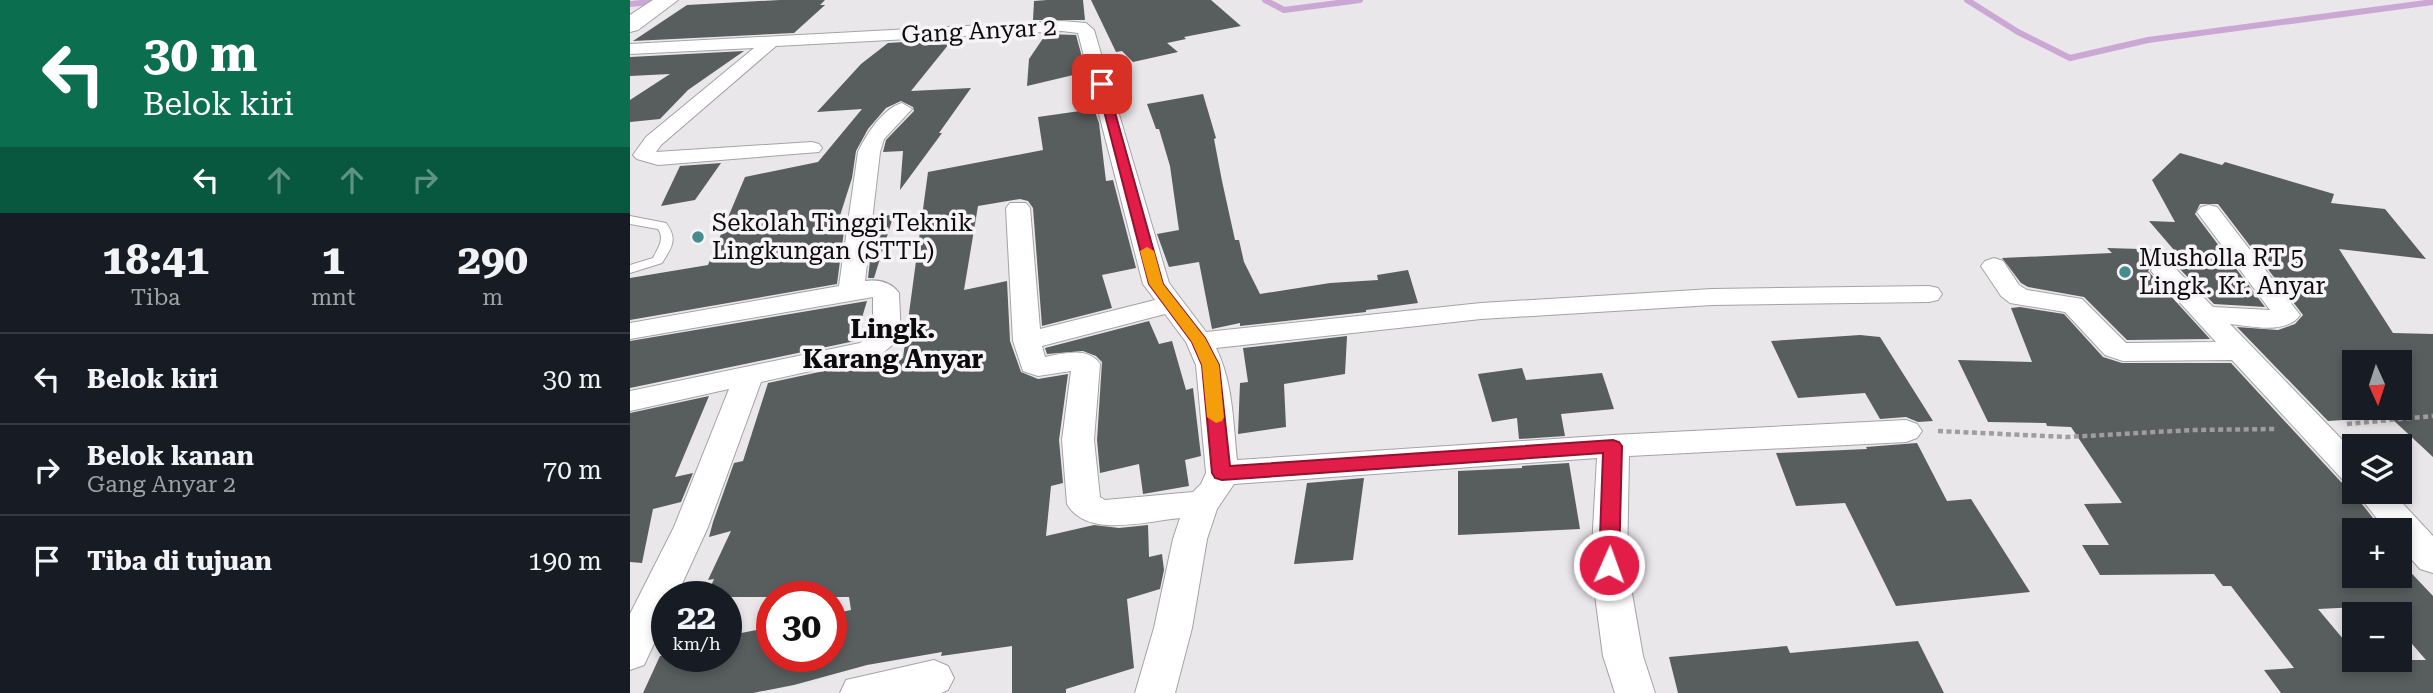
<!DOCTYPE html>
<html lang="id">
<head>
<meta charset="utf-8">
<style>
  :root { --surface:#171b24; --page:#20242c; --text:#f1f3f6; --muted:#9ea1a6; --line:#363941 }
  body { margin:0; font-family:"Roboto Serif",serif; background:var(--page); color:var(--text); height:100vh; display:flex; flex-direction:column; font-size:26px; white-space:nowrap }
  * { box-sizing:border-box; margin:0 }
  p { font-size:23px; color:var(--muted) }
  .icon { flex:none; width:38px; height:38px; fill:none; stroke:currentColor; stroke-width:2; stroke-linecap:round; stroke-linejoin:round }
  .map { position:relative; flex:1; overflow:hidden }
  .details { display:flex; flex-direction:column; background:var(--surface); width:630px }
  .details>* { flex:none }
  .hud { background:#0b6e4f; color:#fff; overflow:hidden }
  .needle { width:46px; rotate:177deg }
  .buttons { position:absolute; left:1712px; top:350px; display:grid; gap:14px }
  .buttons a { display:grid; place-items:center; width:70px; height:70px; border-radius:0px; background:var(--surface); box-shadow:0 4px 10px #0003; font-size:35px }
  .speed { position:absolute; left:21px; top:581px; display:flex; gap:14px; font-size:35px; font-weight:700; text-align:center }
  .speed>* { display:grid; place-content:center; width:91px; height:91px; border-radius:50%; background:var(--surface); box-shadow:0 4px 10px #0003; line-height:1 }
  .speed small { font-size:18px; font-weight:400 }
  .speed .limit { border:10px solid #d22; background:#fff; color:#111 }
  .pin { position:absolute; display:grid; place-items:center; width:60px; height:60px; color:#fff; margin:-30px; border-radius:14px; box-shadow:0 4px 10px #0006 }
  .me { position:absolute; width:77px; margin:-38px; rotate:2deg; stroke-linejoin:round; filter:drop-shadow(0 0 5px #0008) }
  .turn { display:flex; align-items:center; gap:24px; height:147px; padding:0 28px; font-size:32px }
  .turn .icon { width:91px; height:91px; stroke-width:2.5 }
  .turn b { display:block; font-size:49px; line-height:60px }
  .lanes { display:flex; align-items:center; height:66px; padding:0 28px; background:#0003; justify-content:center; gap:35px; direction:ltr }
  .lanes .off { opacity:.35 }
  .eta { display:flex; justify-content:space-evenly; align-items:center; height:119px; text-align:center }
  .eta b { font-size:42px; font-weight:700; line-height:49px }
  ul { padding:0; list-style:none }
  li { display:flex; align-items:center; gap:21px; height:91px; padding:0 28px; border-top:2px solid var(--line) }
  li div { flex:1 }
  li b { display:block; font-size:26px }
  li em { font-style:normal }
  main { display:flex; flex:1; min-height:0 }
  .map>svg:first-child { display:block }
</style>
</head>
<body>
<main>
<section class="details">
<div class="hud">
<div class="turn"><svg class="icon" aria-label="left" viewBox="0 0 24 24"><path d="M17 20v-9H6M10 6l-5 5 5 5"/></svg><div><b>30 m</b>Belok kiri</div></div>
<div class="lanes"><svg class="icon" aria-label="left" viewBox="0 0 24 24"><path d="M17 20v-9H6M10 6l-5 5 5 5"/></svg><svg class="icon off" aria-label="ahead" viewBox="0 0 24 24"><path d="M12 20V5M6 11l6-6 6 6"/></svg><svg class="icon off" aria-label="ahead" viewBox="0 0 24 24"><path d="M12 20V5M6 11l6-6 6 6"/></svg><svg class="icon off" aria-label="right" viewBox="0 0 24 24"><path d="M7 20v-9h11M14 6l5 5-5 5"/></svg></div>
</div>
<div class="eta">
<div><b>18:41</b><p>Tiba</p></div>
<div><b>1</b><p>mnt</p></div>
<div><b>290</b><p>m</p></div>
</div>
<ul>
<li><svg class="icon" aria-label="left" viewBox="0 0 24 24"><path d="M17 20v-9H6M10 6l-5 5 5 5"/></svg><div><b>Belok kiri</b></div><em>30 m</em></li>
<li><svg class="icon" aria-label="right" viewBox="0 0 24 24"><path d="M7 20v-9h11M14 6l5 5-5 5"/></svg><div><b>Belok kanan</b><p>Gang Anyar 2</p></div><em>70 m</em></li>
<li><svg class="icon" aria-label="arrive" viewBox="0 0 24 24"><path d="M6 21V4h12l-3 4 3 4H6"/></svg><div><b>Tiba di tujuan</b></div><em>190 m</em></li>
</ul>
</section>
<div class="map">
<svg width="1803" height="693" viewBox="0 0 1803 693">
  <rect width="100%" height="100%" fill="#eae7ea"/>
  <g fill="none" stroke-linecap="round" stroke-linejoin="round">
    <!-- stream -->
    <g stroke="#cba8d4" stroke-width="6">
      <path d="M635,0L654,10L730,0"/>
      <path d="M1337,0L1388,32L1440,58L1518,40L1803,2"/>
      <path d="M0,4L44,0"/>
    </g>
  </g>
  <!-- building -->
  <g fill="#585d5d" fill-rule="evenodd">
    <path d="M150,0H195L190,5H195L164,33L3,41L57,5Z"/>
    <path d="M417,0H453L455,20H403L404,1Z"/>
    <path d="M461,0H581L611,26L554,37L556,39L537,43L548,52L503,62L492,51L486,52Z"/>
    <path d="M416,34L446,35L456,72L397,86L399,59Z"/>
    <path d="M323,39L281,91L341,88L309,133H312L270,190L273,151L253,152L256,140L284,111L283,107L271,101L256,108L238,129L226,151L222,178L207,225L215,223L207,284L0,320V278L78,265L115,177L188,162L232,109L187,112L231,64L258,43Z"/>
    <path d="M114,51L58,90L30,119L0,122V100L40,74L0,76V57Z"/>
    <path d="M573,94L586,138L584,139L592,181L605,240H609L614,262L630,294L700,283L748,280L747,275L778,270L788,303L736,310V312L610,326V323L582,329L569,262L539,267L527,234L549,230L540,166L529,129H526L517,104Z"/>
    <path d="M464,109L469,123L476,181L483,180L506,268L472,275L482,308L412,326L403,208L398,201L390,199L348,206L334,290L377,281L380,341L391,372L408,379L438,374L429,440L433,483L421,486L416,536L464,525L489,528L518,525L519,557L532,554L534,570L530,589L497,599L504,668L436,689V693H382V646L311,656L312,652L237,665L164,685L123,693H13L30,656H96V636L142,627V656H201V614L221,610L219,597H76L84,579L78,580L101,531L79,537L83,522L104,463L113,461L138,383L217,366L215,372L273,358L298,172L413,150L408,117Z"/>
    <path d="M1550,153L1592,165L1595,162L1704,194L1701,203L1755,209L1796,259L1709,249L1763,333L1803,334V457L1760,417L1698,421L1607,327L1648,330L1665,324L1673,315L1588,204H1570L1565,214L1635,307L1584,304L1545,264L1535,261L1524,264L1518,271L1580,339L1497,340L1454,297L1398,287L1391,283L1372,258L1482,253L1477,248L1544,250L1519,221L1545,222L1522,180ZM1724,362H1769V408H1724Z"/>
    <path d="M91,163L65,200L31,206L50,166Z"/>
    <path d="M264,214L244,278H238L245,218Z"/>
    <path d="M237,301L225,341L0,388V341Z"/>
    <path d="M1390,307L1434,314L1473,357L1492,363H1601L1711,482L1724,489V494L1743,518H1734L1746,530H1724V576H1769V560L1803,596V693H1651L1634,670L1664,668L1601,586H1593L1584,574L1470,575L1452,545H1479L1454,504L1492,503L1441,427L1417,426L1416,423L1358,422L1328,360L1402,362L1381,308ZM1750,606L1756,614H1769V629L1796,660H1724V652L1688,609Z"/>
    <path d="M519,321L529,344L542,341L556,390L563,388L571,456L555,460L559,486L513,494L509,464L470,473L467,440L472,362L466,356L453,351L417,354L415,348Z"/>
    <path d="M1230,335L1250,337L1303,421L1288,422L1276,417L1250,419L1235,393L1168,398L1141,341Z"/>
    <path d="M717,336L715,374L654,384L656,427L608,434L610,383L618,382L613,348Z"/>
    <path d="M892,368L896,380L972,373L984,409L931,414L935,436L889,439L887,418L862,422L848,374Z"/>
    <path d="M79,396L45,477L63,473L51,502L23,509L12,563L0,562V413Z"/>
    <path d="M1287,443L1317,501L1341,499L1400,592L1266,606L1215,503L1166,506L1146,453L1237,449L1236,447Z"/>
    <path d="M939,463L950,529L828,535V471L892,468V466Z"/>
    <path d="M734,478L723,560L664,564L677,483Z"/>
    <path d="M1288,641L1314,693H1048L1039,657L1157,646L1160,653Z"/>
  </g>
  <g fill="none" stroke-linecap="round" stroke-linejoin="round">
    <defs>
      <path id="service" d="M0,216L36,223C48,239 42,247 32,263L0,273V265L23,258C28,248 35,239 28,229L0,224Z"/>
      <g id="minor">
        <path d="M432,21L456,23L464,30L539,283L576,332L851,303L1082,289L1299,286L1308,288L1312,294L1308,300L1299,302L1082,305L851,319L586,348C603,382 603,422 607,460L983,435L1276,420L1287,424L1292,431L1287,438L1276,442L999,456L997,565L1013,656L1025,693H985L973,656L961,565L967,458L604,484L587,509L577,539L562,628L545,693H505L524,628L543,539L550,518C517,521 457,539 437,504L432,440L441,371L408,376L393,371L383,341L376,208L380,203H396L400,208L410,329L525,300L513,284L448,33L432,31L146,46L31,145L26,152L182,142L189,144L192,148L189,152L28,165L7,159L3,155L16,137L124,48L0,54V44ZM535,314L556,342L566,365L576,473L571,484L563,492L475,500L470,497L464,440L470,364C458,346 433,354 415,357L412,346Z"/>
        <path d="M272,103L282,109L254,139L250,152L235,281C248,279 261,282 269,293L271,338L249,356L131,382L78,527L46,597H37V616L14,665L0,670V614L44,527L99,389L0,411V391L230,343L243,335V297L0,339V323L209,286L228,152C236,135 253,108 272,103Z"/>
        <path d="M1579,205L1587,207L1670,315C1657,335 1621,326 1600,324L1724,452V484L1713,480L1602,360L1493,361L1475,355L1435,312L1380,303L1371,296L1351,266L1355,261L1364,258L1373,261L1389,285L1397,290L1452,299L1496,343L1586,342L1521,271L1525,266L1534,263L1543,266L1583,307L1640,310L1567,212L1571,207Z"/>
        <path d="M1726,492H1762L1803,536V573L1790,569L1769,545V530H1756Z"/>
        <path d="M304,660L318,666L324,678L318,690L311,693H210L216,680Z"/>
      </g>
      <path id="secondary" d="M23,0H48L8,30L0,32V15Z"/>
    </defs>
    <!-- service casing -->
    <use href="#service" stroke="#a5a2a6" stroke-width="2"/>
    <!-- minor casing -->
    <use href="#minor" stroke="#a5a2a6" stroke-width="2"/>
    <!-- secondary casing -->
    <use href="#secondary" stroke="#a5a2a6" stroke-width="2"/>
    <!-- path -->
    <g stroke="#9f9d9f" stroke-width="4.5" stroke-dasharray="5 3.5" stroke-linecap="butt">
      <path d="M1717,424L1803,416"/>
      <path d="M1308,431L1437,437L1562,430L1645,429"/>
    </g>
    <!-- service -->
    <use href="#service" fill="#fff" fill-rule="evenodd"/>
    <!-- minor -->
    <use href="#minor" fill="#fff" fill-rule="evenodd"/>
    <!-- secondary -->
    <use href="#secondary" fill="#fff" fill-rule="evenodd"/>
  </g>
  <!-- route -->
  <path fill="#e11d48" stroke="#92132f" stroke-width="2" d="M472,81L477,84L533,284L575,338L589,365L600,466L983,440L989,442L992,446L989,565L987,571L979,573L972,571L969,565L973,453L592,480L585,478L582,473L572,365L562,342L519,284L467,84Z"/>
  <!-- slow -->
  <path fill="#f59e0b" d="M517,247L524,251L533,284L575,338L589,365L594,417L592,421L586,423L577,417L572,365L562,342L519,284L510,251Z"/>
  <!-- markers -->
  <g fill="#458d8f" stroke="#f7f4f8" stroke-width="2.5">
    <circle cx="68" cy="237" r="7"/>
    <circle cx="1495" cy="272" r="7"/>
  </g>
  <g text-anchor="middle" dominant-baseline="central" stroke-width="7" stroke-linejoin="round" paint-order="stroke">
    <!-- street labels -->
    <g font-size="24" fill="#0c0b0c" stroke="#f7f4f8">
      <text transform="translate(349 31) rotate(-3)">Gang Anyar 2</text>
    </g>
    <!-- poi labels -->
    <g font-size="24" fill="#0c0b0c" stroke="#f7f4f8" text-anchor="start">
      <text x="82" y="223">Sekolah Tinggi Teknik<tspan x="82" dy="28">Lingkungan (STTL)</tspan></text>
      <text x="1509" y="258">Musholla RT 5<tspan x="1509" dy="28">Lingk. Kr. Anyar</tspan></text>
    </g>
    <!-- neighbourhood labels -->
    <g font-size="26" font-weight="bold" fill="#0c0b0c" stroke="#f7f4f8">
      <text x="263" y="329">Lingk.<tspan x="263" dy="30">Karang Anyar</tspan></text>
    </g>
  </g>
</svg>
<div class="buttons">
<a><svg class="needle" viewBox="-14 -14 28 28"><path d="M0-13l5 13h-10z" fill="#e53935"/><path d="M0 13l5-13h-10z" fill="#9ea1a6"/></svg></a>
<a><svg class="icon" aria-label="layers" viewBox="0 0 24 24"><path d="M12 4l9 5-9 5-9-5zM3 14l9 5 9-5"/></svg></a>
<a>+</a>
<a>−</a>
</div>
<div class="speed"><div>22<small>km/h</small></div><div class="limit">30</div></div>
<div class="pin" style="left:472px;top:84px;background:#d93025"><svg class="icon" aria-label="arrive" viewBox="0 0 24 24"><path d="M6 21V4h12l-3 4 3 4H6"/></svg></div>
<svg class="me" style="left:979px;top:565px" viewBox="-20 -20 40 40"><circle r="17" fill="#e11d48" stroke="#fff" stroke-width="3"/><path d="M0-11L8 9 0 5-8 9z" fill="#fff"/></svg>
</div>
</main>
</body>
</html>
